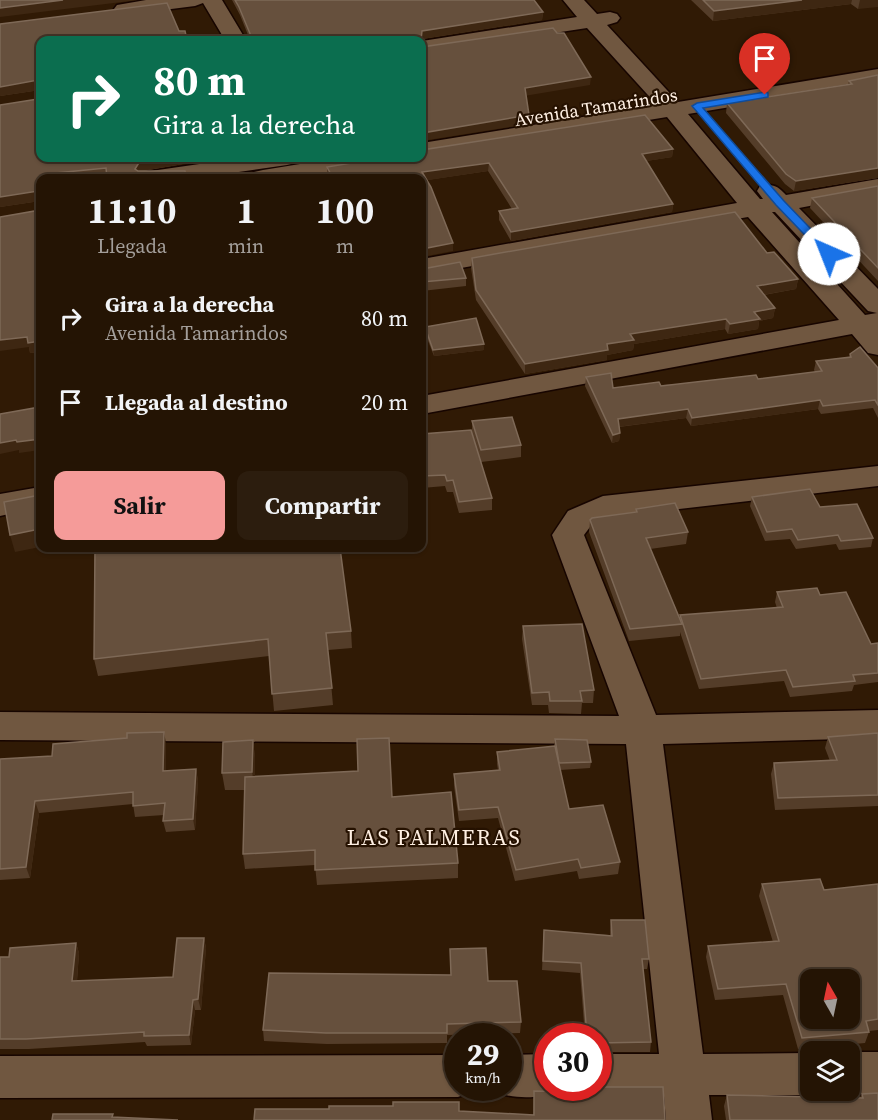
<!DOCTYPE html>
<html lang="es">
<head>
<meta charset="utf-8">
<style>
  :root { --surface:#241404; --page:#2c1d0e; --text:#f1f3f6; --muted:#a39e9a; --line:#413326; --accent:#f59b99 }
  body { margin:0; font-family:"Source Serif 4",serif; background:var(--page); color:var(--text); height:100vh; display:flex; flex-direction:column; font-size:22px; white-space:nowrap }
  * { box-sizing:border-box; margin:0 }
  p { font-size:20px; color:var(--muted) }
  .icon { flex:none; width:33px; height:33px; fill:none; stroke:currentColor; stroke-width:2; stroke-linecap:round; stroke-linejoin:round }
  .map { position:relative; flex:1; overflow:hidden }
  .sheet { position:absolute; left:36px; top:174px; width:390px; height:378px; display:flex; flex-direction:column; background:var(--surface); border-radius:12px; box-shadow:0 2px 4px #0004,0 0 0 2px var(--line) }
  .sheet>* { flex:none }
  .guide { position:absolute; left:36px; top:36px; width:390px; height:126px; border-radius:12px; box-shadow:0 2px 4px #0004,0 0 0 2px var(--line); background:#0b6e4f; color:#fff; overflow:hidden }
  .needle { width:39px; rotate:351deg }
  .fabs { position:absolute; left:800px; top:969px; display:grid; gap:12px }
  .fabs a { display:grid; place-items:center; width:60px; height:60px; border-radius:12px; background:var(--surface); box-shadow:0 2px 4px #0004,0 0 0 2px var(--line); font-size:30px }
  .speed { position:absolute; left:444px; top:1023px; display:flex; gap:12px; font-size:30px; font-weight:700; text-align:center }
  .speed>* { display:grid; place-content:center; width:78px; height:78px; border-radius:50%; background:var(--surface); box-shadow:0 2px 4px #0004,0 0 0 2px var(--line); line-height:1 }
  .speed small { font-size:15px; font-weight:400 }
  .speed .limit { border:9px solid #d22; background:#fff; color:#111 }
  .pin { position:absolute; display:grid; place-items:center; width:51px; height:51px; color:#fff; margin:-62px -26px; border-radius:50% 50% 50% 0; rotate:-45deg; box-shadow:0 0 6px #0007 }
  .pin .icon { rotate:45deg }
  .me { position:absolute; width:66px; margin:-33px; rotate:316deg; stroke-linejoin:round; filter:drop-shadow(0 0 4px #0008) }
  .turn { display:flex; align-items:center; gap:21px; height:126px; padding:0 18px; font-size:27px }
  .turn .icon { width:78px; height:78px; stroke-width:2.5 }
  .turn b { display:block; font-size:42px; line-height:51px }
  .eta { display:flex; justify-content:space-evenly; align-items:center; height:102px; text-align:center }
  .eta b { font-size:36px; font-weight:700; line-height:42px }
  .primary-button { display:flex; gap:12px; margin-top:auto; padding:12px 18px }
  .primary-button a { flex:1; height:69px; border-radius:12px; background:var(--accent); color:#111; font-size:24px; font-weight:700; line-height:69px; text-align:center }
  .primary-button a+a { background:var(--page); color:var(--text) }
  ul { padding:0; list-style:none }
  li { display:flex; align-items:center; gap:18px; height:84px; padding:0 18px }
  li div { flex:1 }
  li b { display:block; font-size:22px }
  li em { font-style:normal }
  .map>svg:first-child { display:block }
</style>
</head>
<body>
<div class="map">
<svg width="878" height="1120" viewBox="0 0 878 1120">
  <rect width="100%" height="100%" fill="#301a05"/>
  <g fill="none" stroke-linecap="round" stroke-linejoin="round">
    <defs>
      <g id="minor">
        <path d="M146,0H222L246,40H225L203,3L195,6L124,15L117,13L114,9L117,5Z"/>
        <path d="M563,0H584L597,14L610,12L617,14L620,18L617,22L607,25L678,102L878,69V83L688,114L760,199H763L757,191L760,186C773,183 778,186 786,195L878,179V193L799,208L878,289V355L868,353L852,334L422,414V396L839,320L748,217L422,275V259L737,203L667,117L422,157V143L657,105L587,28L422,53V41L577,17ZM772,212H775L868,311L877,313L865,315Z"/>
        <path d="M241,158H299L295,163L287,165L197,178H139L142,173L151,171Z"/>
        <path d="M337,158H390L386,163L378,165L298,178L251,177L254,172L263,170Z"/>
        <path d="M878,466V486L610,517L590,527L584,535L656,715L878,710V738L663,744L703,1054L810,1053V1090H821L810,1095H709L712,1120H666L664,1096H598L582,1090L581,1088H598V1054H659L626,744L0,740V712L619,716L552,535L568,511L603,496Z"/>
        <path d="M40,487V507L0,516V494Z"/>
        <path d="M849,1052H878V1094H849L840,1090H849Z"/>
        <path d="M548,1054V1088H565L564,1090C541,1099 515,1100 492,1091L491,1088H508V1055Z"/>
        <path d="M458,1055V1088H475L474,1091L458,1097L0,1098V1056Z"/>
      </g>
    </defs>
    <!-- minor casing -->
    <use href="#minor" stroke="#170500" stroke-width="3"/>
    <!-- minor -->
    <use href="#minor" fill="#705740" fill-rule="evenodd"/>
  </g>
  <!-- wall -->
  <g fill="#543d29">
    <path d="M232,0H534L543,12L542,20L422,39V40H250L240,15Z"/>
    <path d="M691,0H878L858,9L851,4L713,21Z"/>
    <path d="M40,40L183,164L143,171L186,178H40V352L30,353L29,347L40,201L0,207V105L38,99L40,97V90L0,96Z"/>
    <path d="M878,75V178L794,191L785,184L726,113L727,103L848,84L849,81Z"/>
    <path d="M673,149L672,157L646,161L673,204L672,212L511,241L499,220V211L512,209L488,171L427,180L453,251L422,178H329L327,176V167Z"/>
    <path d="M878,186V281L810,208L812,198Z"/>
    <path d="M767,253L798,279L796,289L764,295L775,308L773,318L759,321L758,329L728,334L725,329L634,344L633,350L607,355V360L525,374L476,300L471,268L472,258Z"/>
    <path d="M422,268L466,278V286L422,291Z"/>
    <path d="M425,327L484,350L434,356L425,333Z"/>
    <path d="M850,354L878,368V418L873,408L821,414L818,409L691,426L686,418L619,427L620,433L619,441L612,443L585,386L586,377L613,388L758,379L815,372L814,370L816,361L849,357Z"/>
    <path d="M472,421L521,445V457L481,462L492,498V510L459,513L453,492H447L445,486L422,488V434L472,433Z"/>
    <path d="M752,497L820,507L873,538L871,547L839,550L836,544L796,549L790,539L765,541L750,506Z"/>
    <path d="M636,509L688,532L686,544L650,549L679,618L680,615L777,608L775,602L777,592L820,595L871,644L878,643V682L854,685L852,691L790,697L784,681L699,689L680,632V636L629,641L589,532L590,520L636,512Z"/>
    <path d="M300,551L351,631L352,648L328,650L333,705L274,711L269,656L98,676L94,659Z"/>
    <path d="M523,626L594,690L593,703H582L581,714L549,713L548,705H532L522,639Z"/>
    <path d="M878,733V806L775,810L771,774L774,763L830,761L825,748L828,737Z"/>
    <path d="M555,739L591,762L590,768L560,770L569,809L620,862L618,874L579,879L577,871L515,881L498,818L459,821L454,786V774L498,770L497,764V752L554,746Z"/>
    <path d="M253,740L255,758V776L392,797L458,863V878L317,885L315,865L245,869L243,854L245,790H225L222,773Z"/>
    <path d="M166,743V771L196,769L198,781L195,830L166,832L163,821L164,815L135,817L133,804L39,813L30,878L0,880V759L52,756Z"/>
    <path d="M762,884L824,890L878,884V1030L869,1031V1032L865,1043L798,1049L783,995L715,1000L706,957L708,946L773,942L759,896Z"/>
    <path d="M611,920L649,959L647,969H643L651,1042L650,1052H598V1036H585L580,973L542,970L544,930L610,935V930Z"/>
    <path d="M204,938L206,948L201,1010H195L191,1045L147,1046L145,1042L29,1049H0V957H9L76,943L79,953L77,981L173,977Z"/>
    <path d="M450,949L488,981L521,1022L520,1033L447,1035V1043L327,1044L264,1041L263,1030L451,975Z"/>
    <path d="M581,1088H598L665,1120H254L459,1111L533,1115L534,1091L580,1092Z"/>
    <path d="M862,1094L878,1120H726L724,1106L727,1095L860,1098Z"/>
  </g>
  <!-- shaded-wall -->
  <g fill="#3e2712">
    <path d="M63,0H138L0,17V8Z"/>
    <path d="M802,0H852L851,4L713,21L714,11Z"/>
    <path d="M860,0H878V7L858,9Z"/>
    <path d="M543,12L542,20L422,39L421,40L422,31Z"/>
    <path d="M251,36H254L255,40H251Z"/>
    <path d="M591,77L590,85L524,96L525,88Z"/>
    <path d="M38,80L40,90L0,96V87Z"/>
    <path d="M529,115L528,124L422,141V143V133Z"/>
    <path d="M673,149L672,157L641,162L642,154Z"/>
    <path d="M162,158H183V164L142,171L137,178L135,169L140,161Z"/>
    <path d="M489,163L488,171L422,181V172Z"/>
    <path d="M878,168V178L794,191L796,181Z"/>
    <path d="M38,191L40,201L0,207V197Z"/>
    <path d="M673,204L672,212L511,241V232Z"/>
    <path d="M453,243V251L422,257V249Z"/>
    <path d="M798,279L796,289L756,296L757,286Z"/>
    <path d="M775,308L773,318L759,321L758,329L728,334L730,324L754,312Z"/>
    <path d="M726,319L725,329L634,344L633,350L607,355V360L525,374V364L607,344L630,334Z"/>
    <path d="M27,337L40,341V352L30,353L29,347L0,351V340Z"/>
    <path d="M484,344V350L434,356L433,350Z"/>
    <path d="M820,400L818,409L691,426L692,418Z"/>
    <path d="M688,409L686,418L617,427L618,419Z"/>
    <path d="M620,433L619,441L612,443L613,435Z"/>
    <path d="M40,439V450L19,453V450L0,454V443L16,440Z"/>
    <path d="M40,529V547L15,552L10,535Z"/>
    <path d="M164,732L166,743V783L163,771Z"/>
    <path d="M253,740L255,758V789L252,772Z"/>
    <path d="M196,769L198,781L195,830L193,819Z"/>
    <path d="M35,801L39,813L30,878L26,867Z"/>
    <path d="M204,938L206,948L201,1010L198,999Z"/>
    <path d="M76,943L79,953L76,992L72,981Z"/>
    <path d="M193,1000L195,1010L191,1045L189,1035Z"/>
  </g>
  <!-- building -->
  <g fill="#66503d" stroke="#7e6957" stroke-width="1.5" fill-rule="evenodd">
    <path d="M0,0H63L0,8Z"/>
    <path d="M235,0H534L543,12L422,31L421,40H256L254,36H251L239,7Z"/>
    <path d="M703,0H802L714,11Z"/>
    <path d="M167,3L179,31H185L187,40H40V158H162L140,161L135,169L138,171H185L186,178H107L106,168L56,173L57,178H40V341L28,343L27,337L0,340V217L40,210V193L38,191L0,197V105L38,99L40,97V83L38,80L0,87V24Z"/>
    <path d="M553,28L557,33H564L591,77L525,88L529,115L422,133V47Z"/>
    <path d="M878,75V168L796,181L786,174L727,103L852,84L849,81Z"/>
    <path d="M645,115L673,149L642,154L673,204L511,232L499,211L518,208L489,163L422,172L431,187L453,243L422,249V178H333L327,167L382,158H422V150Z"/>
    <path d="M878,186V268L812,198Z"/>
    <path d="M735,212L767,253L774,252L798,279L757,286L775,308L754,312L760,319L730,324L726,319L630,334L634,340L607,344L608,350L525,364L476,290L472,258Z"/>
    <path d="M460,262L466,278L422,282V268V269Z"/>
    <path d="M476,318L484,344L433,350L425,327Z"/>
    <path d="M860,347L878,368V405L875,400L823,406L820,400L692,418L688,409L618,419L620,433L613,435L586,377L611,373L613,388L659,382L661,386L756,375L758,379L822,371L816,361L851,357L850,354Z"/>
    <path d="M40,407V439L17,442L16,440L0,443V414Z"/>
    <path d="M512,417L521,445L481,450L472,421Z"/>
    <path d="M471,430L492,498L459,502L453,480L447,481L445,475L422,476V434Z"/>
    <path d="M810,489L820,507L857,504L873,538L841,541L838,535L798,540L792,529L767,532L752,497Z"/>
    <path d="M40,495V529L10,535L4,502Z"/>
    <path d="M675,503L688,532L646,538L682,624L630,629L590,520L592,518L637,512L636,509Z"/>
    <path d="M95,548H299L300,551L340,548L351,631L326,633L332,688L272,694L268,639L94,659Z"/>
    <path d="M817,588L820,595L846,592L871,644L878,643V673L853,675L855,681L793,687L786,670L701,679L680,615L783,607L777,592Z"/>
    <path d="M582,624L594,690L580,691L582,701H550L549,692L532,693L523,626Z"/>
    <path d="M164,732L163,771L196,769L193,819L163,821L165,803L133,806V792L35,801L26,867L0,869V759L52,756L53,744L127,738V733Z"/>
    <path d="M878,733V795L778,798L774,763L837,760L828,737Z"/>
    <path d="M389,738L392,797L451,792L458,863L315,870V850L243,854L245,777L358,771L357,739Z"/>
    <path d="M555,739L587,740L591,762L559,763Z"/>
    <path d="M253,740L252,772L222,773L223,742Z"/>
    <path d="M555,746L569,809L603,805L620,862L581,868L578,859L516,870L498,807L459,810L454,774L500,770L497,752Z"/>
    <path d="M820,879L824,890L878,884V1019L866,1021L869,1032L802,1038L786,984L718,989L708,946L779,941L762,884ZM810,980H849V1018H810Z"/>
    <path d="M611,920H645L649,959H642L651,1042L598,1043V1036H587L581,963L543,961L544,930L612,936Z"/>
    <path d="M177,938H204L198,999L193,1000L189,1035L144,1036V1032L26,1039H0V957H9L10,948L76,943L72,981L173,977Z"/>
    <path d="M486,948L488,981H517L521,1022L447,1024V1033H326L263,1030L269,973L451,975L450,949Z"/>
    <path d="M598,1087H663L665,1120H254L255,1109H329V1106H393V1102H459V1111L534,1115V1091L582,1092V1088Z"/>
    <path d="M878,1093V1120H730L727,1095L863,1098L862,1094Z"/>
    <path d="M53,1114H113L112,1117L178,1120H52Z"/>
  </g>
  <!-- route -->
  <path fill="#1a73e8" stroke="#114b97" stroke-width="1.5" d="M765,92L768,93V97L703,108L784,201L833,252V256H825L776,205L692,106L697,103Z"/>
  <g text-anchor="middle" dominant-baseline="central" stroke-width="4.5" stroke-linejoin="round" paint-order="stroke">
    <!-- far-street labels -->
    <g font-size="18" fill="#feefe2" stroke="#251100">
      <text transform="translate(596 107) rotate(-9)">Avenida Tamarindos</text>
    </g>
    <!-- neighbourhood labels -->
    <g font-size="22" letter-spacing="1.5" fill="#feefe2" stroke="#251100">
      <text x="434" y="837">LAS PALMERAS</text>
    </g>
  </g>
</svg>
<div class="fabs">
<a><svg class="needle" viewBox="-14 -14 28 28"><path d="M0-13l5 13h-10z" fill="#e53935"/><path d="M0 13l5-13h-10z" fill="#a39e9a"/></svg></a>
<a><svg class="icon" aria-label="layers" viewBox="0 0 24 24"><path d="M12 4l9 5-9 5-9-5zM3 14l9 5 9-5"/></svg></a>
</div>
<div class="speed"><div>29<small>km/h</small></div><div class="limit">30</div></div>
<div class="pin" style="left:765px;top:95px;background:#d93025"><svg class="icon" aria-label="arrive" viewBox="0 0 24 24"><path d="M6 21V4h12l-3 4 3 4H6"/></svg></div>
<svg class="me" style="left:829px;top:254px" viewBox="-20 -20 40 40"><circle r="19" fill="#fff"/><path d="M0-13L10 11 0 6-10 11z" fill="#1a73e8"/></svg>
<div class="guide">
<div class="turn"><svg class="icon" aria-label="right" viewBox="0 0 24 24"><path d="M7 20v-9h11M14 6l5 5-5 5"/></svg><div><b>80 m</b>Gira a la derecha</div></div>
</div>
<section class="sheet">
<div class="eta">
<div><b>11:10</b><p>Llegada</p></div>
<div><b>1</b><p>min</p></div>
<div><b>100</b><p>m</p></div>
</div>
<ul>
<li><svg class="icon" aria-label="right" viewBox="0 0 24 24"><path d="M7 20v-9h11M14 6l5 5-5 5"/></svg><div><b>Gira a la derecha</b><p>Avenida Tamarindos</p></div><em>80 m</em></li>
<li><svg class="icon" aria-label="arrive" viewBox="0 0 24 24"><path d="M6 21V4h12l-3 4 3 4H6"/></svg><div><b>Llegada al destino</b></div><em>20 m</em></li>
</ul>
<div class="primary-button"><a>Salir</a><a>Compartir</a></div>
</section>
</div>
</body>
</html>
